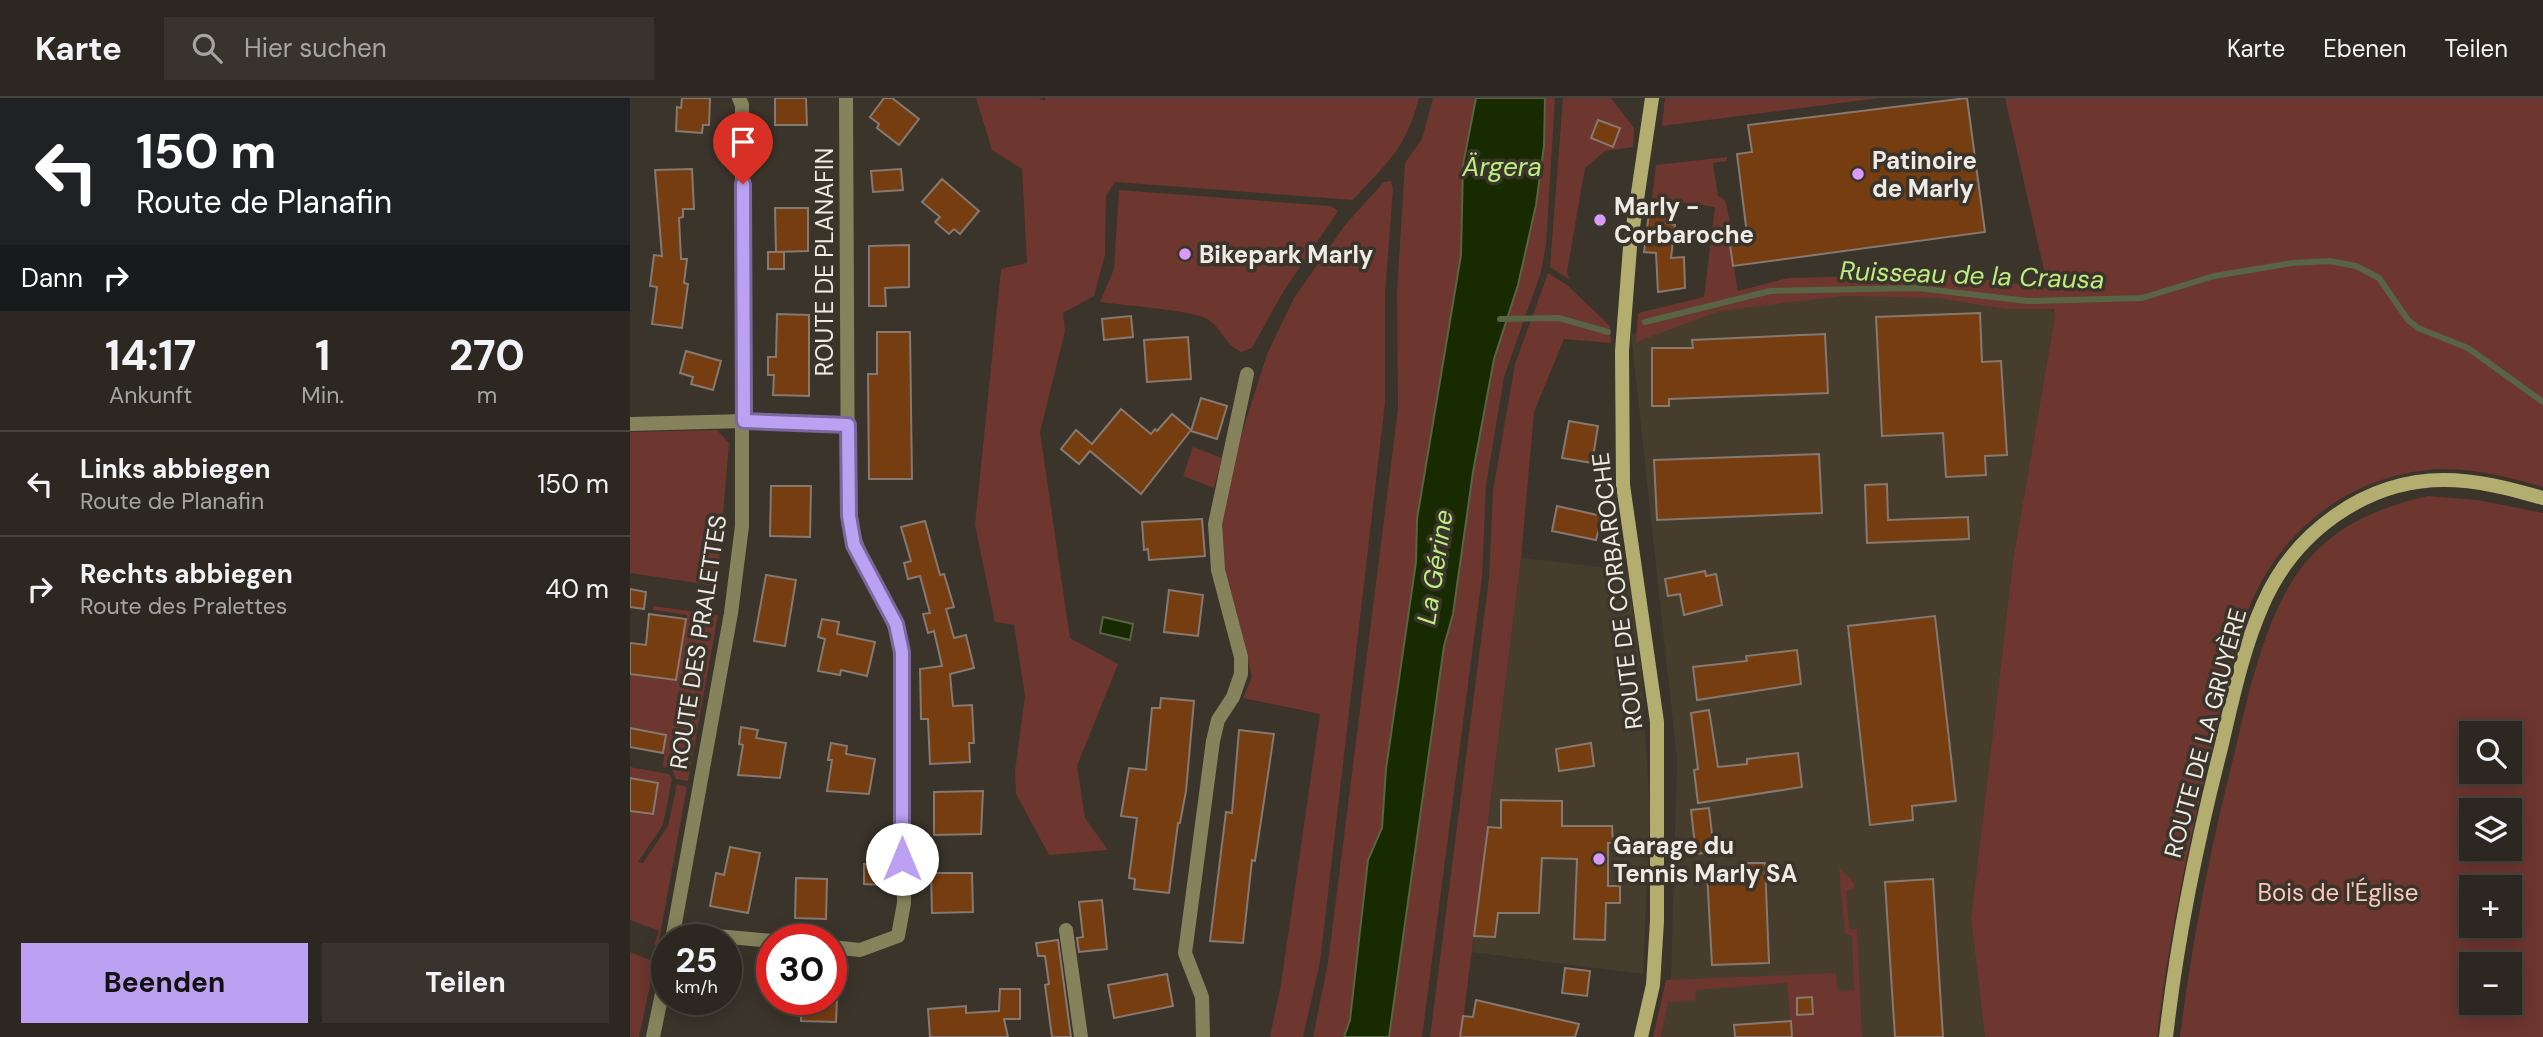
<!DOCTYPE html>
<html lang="de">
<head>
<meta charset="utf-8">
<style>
  :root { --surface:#2c2720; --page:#38332d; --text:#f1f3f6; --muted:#a6a5a5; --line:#48443e; --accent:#bca0f2 }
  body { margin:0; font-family:"DM Sans",sans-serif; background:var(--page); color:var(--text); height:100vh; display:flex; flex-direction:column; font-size:26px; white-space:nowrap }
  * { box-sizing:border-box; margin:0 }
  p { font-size:23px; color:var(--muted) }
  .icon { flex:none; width:38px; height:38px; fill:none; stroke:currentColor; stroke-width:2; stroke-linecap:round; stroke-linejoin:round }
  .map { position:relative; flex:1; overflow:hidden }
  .details { display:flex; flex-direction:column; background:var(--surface); width:630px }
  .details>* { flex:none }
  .top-card { background:#202124; color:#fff; overflow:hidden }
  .buttons { position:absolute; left:1829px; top:623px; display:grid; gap:14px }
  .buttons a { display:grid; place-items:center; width:63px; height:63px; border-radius:0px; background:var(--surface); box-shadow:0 4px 18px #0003,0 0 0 2px var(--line); font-size:35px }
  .speed { position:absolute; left:21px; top:826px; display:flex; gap:14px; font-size:35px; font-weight:700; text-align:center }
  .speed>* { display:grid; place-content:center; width:91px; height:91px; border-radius:50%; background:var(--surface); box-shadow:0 4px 18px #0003,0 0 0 2px var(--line); line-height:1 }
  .speed small { font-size:18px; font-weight:400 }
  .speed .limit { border:10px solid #d22; background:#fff; color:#111 }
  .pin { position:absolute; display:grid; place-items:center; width:60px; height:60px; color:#fff; margin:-72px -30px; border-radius:50% 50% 50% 0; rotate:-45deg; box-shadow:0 0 7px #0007 }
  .pin .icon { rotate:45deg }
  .me { position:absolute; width:77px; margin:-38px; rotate:0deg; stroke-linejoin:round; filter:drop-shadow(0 0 5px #0008) }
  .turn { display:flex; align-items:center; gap:24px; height:147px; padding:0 21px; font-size:32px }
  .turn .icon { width:91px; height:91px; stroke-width:2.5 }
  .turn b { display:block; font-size:49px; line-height:60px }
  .then { display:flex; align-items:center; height:66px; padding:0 21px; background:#0003; gap:14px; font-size:26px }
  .eta { display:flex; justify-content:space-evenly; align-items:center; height:119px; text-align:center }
  .eta b { font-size:42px; font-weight:700; line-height:49px }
  .primary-button { display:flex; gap:14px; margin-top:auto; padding:14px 21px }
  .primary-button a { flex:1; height:80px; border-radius:0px; background:var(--accent); color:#111; font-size:28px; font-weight:700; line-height:80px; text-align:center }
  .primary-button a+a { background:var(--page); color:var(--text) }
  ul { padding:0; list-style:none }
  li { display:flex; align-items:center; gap:21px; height:105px; padding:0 21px; border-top:2px solid var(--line) }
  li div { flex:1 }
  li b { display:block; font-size:26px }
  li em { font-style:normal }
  header { display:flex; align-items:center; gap:42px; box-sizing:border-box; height:98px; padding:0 35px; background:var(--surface); border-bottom:2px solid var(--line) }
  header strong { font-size:33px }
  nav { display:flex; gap:38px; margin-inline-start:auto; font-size:24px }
  .search { width:490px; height:63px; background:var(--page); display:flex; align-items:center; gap:18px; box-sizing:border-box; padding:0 24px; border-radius:0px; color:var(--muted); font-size:26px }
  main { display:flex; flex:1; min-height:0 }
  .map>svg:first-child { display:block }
</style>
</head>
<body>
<header>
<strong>Karte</strong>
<div class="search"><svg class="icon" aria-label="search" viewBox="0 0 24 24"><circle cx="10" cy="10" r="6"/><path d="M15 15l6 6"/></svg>Hier suchen</div>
<nav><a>Karte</a><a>Ebenen</a><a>Teilen</a></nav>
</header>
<main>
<section class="details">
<div class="top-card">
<div class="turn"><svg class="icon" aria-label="left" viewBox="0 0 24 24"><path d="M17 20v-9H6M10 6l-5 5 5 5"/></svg><div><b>150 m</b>Route de Planafin</div></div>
<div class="then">Dann<svg class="icon" aria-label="right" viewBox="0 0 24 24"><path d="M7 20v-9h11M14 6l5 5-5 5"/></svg></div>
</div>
<div class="eta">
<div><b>14:17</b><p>Ankunft</p></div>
<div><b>1</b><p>Min.</p></div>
<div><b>270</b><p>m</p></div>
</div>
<ul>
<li><svg class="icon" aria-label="left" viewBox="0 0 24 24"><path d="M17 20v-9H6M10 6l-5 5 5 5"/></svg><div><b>Links abbiegen</b><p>Route de Planafin</p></div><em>150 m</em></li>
<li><svg class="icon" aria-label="right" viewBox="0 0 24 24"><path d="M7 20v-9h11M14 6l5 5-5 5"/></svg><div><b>Rechts abbiegen</b><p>Route des Pralettes</p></div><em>40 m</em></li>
</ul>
<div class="primary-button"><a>Beenden</a><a>Teilen</a></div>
</section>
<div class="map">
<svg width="1913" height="939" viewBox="0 0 1913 939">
  <rect width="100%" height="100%" fill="#3a342b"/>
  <!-- built -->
  <g fill="#463d2d">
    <path d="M1211,195L1305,196L1417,207L1425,217L1383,463L1341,821L1355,939H1027L1041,879L1047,662L1001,236L1095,209Z"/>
    <path d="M891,460L997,472L1011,572L1020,710L1013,876L842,854Z"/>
  </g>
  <!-- green -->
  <g fill="#6d362f" fill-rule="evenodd">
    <path d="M346,0H409L415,3V0H789C775,53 758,63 723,102L485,84L476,98L475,157L464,198L433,215L435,233L410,334L440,540L488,566L447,668L455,720L478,752L419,757L386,696L385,673L395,598L384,527L365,524L345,427L371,171L397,165L392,71L362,52Z"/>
    <path d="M803,0H846L833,67L831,157L787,421L786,464L756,671L752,730L738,763L720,922L714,939H683L698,865L768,311L767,194L775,65L792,41Z"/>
    <path d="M915,0H925L916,147L911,174L874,279L856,388L852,479L792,939H759L814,548L823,516L843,374L864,261L888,187L906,107L914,48Z"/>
    <path d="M933,0H981L1004,30L1003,49L975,53L955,70L937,174L940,182L920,169Z"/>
    <path d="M1035,0H1250L1032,28Z"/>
    <path d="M1375,0H1913V389C1882,380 1847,371 1814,371C1728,373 1654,427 1621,505C1600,553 1592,608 1580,658C1557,751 1538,844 1527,939H1355L1341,821L1383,463L1425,217L1423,211H1377L1307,200L1212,198L1090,213L1006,244L1008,215L1074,199L1085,109L1022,100L1026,67L1097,59V63L1083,65L1088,98L1094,101C1101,111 1103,173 1108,193L1158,180L1308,175L1418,190Z"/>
    <path d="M761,83L763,91L755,196V305L690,864L673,939H640L651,886L690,616L613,600L622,579L594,470L591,424L608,348L637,256L664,200L715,127L754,84Z"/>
    <path d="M489,92L701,108L708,113L653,194L622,250L611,254C595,247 591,228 575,220C557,212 493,207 470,204L484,171Z"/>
    <path d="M918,175L937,187L980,228L981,245L934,241L904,314L891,460L831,939H800L859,480L863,393L885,266Z"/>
    <path d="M87,332L99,345L87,488L0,475V334Z"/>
    <path d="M563,349L592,360L584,390L553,378Z"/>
    <path d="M1798,398L1848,402L1913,415V939H1550C1562,842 1581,747 1605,653C1620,590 1638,500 1686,453C1718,422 1755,408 1798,398ZM1841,635H1880V674H1841ZM1841,712H1880V751H1841ZM1841,789H1880V828H1841ZM1841,866H1880V905H1841Z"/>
    <path d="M23,508L88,517L58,683L46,681L42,671L33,669L36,637L0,630V576L46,581L57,517L23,512Z"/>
    <path d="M0,669L39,676L42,681L33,727L8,764L13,765L38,728L47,686L57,689L28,848L24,847L29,833L0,822V713L23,716L28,686L0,680Z"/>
    <path d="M1209,769L1224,785V791L1216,793L1219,831H1227L1232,939H1162L1157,885L1066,892L1065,903L1038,904L1031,939H1023L1036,882L1206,875L1208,893L1224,892L1222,838L1215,836Z"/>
    <path d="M0,854L25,864L9,939H0Z"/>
  </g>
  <!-- water -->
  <g fill="#182a00" stroke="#586444" stroke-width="2">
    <path d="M846,0H915L914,48L906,107L888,187L864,261L843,374L823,516L814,548L759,939H714L720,922L738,762L752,730L756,671L786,464L787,421L831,157L833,67Z"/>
    <path d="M473,519L503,526L500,542L470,535Z"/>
  </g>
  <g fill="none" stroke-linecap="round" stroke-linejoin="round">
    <!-- stream -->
    <g stroke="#586444" stroke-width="6">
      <path d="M870,221L929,220L978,234"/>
      <path d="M1015,224L1140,193L1287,190L1398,203L1512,200L1584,178L1662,165L1700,163L1726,168L1749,180L1778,222L1788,230L1838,250L1913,304"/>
    </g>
  </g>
  <!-- building -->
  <g fill="#763d10" stroke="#857972" stroke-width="2">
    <path d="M52,0H80L79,27H73L72,35L46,33L47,9L51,10Z"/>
    <path d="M145,0H176L177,27H145Z"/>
    <path d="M254,0H262L289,21L269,47L247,30L249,26L240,19Z"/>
    <path d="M1337,0L1355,134L1103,168L1100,147L1118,144L1107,56L1122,54L1118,27Z"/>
    <path d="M968,22L990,30L983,49L961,40Z"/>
    <path d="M62,71L64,111H53V119L49,120L51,161H57L54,185L58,186L52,230L22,226L27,189L20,188L24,157L32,158L25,72Z"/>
    <path d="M271,71L273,92L243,94L241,73Z"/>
    <path d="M312,81L349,113L330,136L324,131L319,136L305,124L310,119L292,104Z"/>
    <path d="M145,110H178V153L146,154Z"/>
    <path d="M1019,115L1037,117L1036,125L1045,127L1041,160L1054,159L1055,190L1028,194L1026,155L1014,154Z"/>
    <path d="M279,147V189L255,190L256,208H239V148Z"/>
    <rect x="138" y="154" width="16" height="17"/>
    <path d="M1350,215L1352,264L1371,263L1377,357L1355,358L1356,377L1316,379L1313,335L1252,338L1246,219Z"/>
    <path d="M147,216L179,217V298L143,297L144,277H138V259H146Z"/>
    <path d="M501,218L503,239L474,242L472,221Z"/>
    <path d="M247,234H280L282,381H239L238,276H247Z"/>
    <path d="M1195,236L1198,295L1039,301V308H1022V250H1063L1062,242Z"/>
    <path d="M558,239L561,281L517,284L514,242Z"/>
    <path d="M56,253L91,263L83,292L61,286L63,279L50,275Z"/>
    <path d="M571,300L597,308L587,341L561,333Z"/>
    <path d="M491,311L521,336L525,331L527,333L542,316L561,332L511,396L460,353L449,366L431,351L446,332L462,346Z"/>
    <path d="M939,323L968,328L962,365L932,360Z"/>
    <path d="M1189,356L1192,415L1027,422L1024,362Z"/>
    <path d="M1257,386L1258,422L1338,419L1339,441L1237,445L1235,387Z"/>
    <path d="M141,388H181L180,439L140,438Z"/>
    <path d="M927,408L972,418L966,442L922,433Z"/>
    <path d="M572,421L575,458L519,462L518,451L514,452L512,424Z"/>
    <path d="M295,423L310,477L314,476L324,509L316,511L324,540L336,537L344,570L320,576L323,608L342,607L344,645H339L340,664L300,666L298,621H291L290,571L312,568L304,533L298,535L293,516L300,515L290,478L278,481L274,465L281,463L271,429Z"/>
    <path d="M1075,473L1076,478L1086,476L1092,507L1054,517L1050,496L1038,498L1035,481Z"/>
    <path d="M136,477L166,482L155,548L124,543Z"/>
    <path d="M0,491L16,494L14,511L0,509Z"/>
    <path d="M539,492L573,497L568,538L534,534Z"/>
    <path d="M19,516L56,521L46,582L0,576V545L16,547Z"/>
    <path d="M1305,518L1326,703L1282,708L1283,722L1240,727L1218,528Z"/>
    <path d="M192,521L209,524L207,536L245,544L237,578L211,572L210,577L188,573L195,541L188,539Z"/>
    <path d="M1167,552L1171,586L1067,602L1063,569L1117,563L1116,558Z"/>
    <path d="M531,600L564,603L556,693L550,725H548L539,795L504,791L505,781L499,780L507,720L491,718L499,670L516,672L522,610H530Z"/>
    <path d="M1079,612L1088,669L1117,666V661L1168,655L1172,689L1068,705L1064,672L1068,671L1061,615Z"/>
    <path d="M111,629L128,632L126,640L156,645L150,680L108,677L113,647L109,646Z"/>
    <path d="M0,630L36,637L33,655L0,649Z"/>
    <path d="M609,632L644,636L625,763L622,762L613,845L580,843L596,714L602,715Z"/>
    <path d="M201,645L217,648L216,656L245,661L239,696L197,693L202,662H198Z"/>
    <path d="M961,645L964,668L929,673L926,651Z"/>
    <path d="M0,680L28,685L23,716L0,713Z"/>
    <path d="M353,693L351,736L304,737V694Z"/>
    <path d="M871,702L932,703V728H982L983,745H978V788H990V805H976L975,842L944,841L947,761L912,760L909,815H868L865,839L844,838L858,729L871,730Z"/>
    <path d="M1079,710L1084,754L1066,756L1061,712Z"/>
    <path d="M100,749L130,755L118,815L80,808L86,775L94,777Z"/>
    <path d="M1115,765H1135L1139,865L1082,867L1077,774L1116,773Z"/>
    <path d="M234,766H251V787L234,786Z"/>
    <path d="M301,775H342L343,814L302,815Z"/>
    <path d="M166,780L197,781L196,821L165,820Z"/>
    <path d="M1303,781L1313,939H1265L1255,784Z"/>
    <path d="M472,802L477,851L449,854L447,840L453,839L449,804Z"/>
    <path d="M428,842L441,939H422L415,887L419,886L415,858H408L406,845Z"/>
    <path d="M935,870L960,873L957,898L932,895Z"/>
    <path d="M537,876L543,908L484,920L478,887Z"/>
    <path d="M370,891H390V921H374L378,939H300L298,911L336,908V915L369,913Z"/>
    <path d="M1182,899L1183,916L1167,917V900Z"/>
    <path d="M172,901H207L206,924L171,923Z"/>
    <path d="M846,902L949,926L945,939H830L833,918L843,919Z"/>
    <path d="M1161,923L1162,939H1105L1104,927Z"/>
  </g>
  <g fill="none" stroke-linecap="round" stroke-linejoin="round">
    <!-- street -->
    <g stroke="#85825c" stroke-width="14">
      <path d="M0,326L114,323L218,327"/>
      <path d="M436,832L451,939"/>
      <path d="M44,834L142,843"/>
      <path d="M42,842L101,515L112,428V7L109,0"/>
      <path d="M201,849L230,852L268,838L274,805L272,554C262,505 228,467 218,418L216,0"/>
      <path d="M23,939L37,871"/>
      <path d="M573,939L572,899L555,855L583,643L588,622L603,599L611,576V559L588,472L585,426L617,276"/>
    </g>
    <!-- secondary -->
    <g stroke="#b3ae70" stroke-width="14">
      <path d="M1011,939L1023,887L1027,823V624L993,387L992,253L1000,149L1022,0"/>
      <path d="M1536,939C1547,842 1566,748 1590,654C1602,604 1612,553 1633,506C1664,435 1735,382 1814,382C1848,382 1881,391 1913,400"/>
    </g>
  </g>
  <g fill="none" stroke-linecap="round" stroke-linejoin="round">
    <defs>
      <path id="route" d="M113,86L114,323L218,327L219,418L224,447L266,526L272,554V761"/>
    </defs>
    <!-- route casing -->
    <use href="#route" stroke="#7a689d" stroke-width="18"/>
    <!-- route -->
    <use href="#route" stroke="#bca0f2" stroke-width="12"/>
  </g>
  <!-- markers -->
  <g fill="#d89bf8" stroke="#3a342b" stroke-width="2.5">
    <circle cx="1228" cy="76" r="7"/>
    <circle cx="970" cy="122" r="7"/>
    <circle cx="555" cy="156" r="7"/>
    <circle cx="969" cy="761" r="7"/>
  </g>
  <g text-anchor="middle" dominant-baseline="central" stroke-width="7" stroke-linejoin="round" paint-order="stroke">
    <!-- poi labels -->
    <g font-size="24" font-weight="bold" fill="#eeeae4" stroke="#3a342b" text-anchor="start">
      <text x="1242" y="62">Patinoire<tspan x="1242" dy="28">de Marly</tspan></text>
      <text x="984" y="108">Marly -<tspan x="984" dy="28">Corbaroche</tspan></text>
      <text x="569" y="156">Bikepark Marly</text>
      <text x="983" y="747">Garage du<tspan x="983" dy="28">Tennis Marly SA</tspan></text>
    </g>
    <!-- street labels -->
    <g font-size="24" fill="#eeeae4" stroke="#3a342b">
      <text transform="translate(194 164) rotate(-90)">ROUTE DE PLANAFIN</text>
      <text transform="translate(987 493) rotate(-97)">ROUTE DE CORBAROCHE</text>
      <text transform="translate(68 544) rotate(-81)">ROUTE DES PRALETTES</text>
      <text transform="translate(1575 635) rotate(-75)">ROUTE DE LA GRUYÈRE</text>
    </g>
    <!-- park labels -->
    <g font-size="24" fill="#fac6be" stroke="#3a342b">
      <text x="1708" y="794">Bois de l'Église</text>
    </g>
    <!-- water labels -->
    <g font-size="26" font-style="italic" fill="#bbee7e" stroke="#3a342b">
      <text x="872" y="69">Ärgera</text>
      <text transform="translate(1342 177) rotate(2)">Ruisseau de la Crausa</text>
      <text transform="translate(805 469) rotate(-81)">La Gérine</text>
    </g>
  </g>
</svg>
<div class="buttons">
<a><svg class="icon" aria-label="search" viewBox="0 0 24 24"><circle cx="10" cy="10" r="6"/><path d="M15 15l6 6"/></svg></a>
<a><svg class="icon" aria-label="layers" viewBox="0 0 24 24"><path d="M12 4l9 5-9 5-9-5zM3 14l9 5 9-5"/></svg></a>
<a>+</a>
<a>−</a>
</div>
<div class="speed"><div>25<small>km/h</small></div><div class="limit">30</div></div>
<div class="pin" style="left:113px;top:86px;background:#d93025"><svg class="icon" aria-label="arrive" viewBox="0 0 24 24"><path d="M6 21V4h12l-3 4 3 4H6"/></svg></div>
<svg class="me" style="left:272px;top:761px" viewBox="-20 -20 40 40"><circle r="19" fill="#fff"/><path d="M0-13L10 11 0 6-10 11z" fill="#bca0f2"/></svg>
</div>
</main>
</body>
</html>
